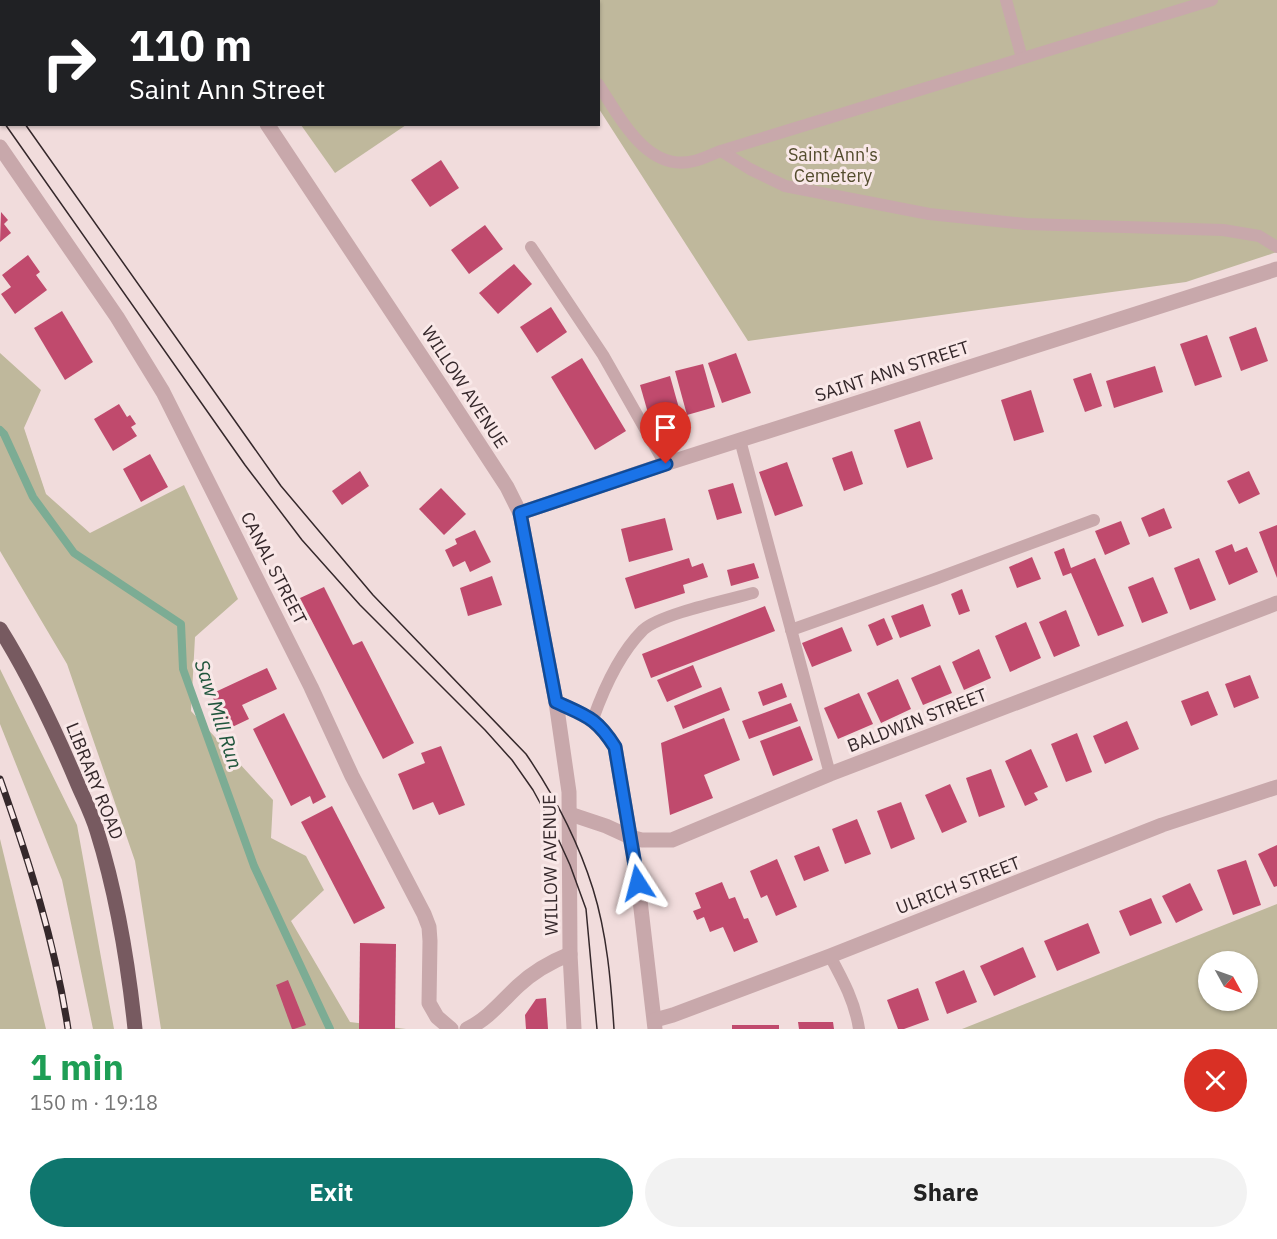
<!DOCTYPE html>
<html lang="en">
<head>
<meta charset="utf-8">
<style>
  :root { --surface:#fff; --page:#f2f2f2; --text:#222; --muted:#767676; --accent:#0f766e }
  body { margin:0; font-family:"IBM Plex Sans",sans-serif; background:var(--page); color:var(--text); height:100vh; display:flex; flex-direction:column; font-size:22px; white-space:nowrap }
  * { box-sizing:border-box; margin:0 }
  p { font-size:20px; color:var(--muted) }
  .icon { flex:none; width:33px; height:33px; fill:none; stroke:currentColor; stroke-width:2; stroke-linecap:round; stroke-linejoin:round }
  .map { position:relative; height:1029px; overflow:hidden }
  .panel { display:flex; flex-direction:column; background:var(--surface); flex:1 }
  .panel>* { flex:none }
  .top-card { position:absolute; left:0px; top:0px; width:600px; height:126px; box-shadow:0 2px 4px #0004; background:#202124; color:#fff; overflow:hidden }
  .needle { width:39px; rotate:130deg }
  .tools { position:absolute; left:1198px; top:951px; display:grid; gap:12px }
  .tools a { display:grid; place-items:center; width:60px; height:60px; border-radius:50%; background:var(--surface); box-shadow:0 2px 4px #0004; font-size:30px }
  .pin { position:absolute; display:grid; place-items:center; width:51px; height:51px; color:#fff; margin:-62px -26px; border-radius:50% 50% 50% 0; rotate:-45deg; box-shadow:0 0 6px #0007 }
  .pin .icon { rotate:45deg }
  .me { position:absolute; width:66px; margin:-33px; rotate:351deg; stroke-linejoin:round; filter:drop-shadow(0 0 4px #0008) }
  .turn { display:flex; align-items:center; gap:21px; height:126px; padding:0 30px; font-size:27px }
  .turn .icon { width:78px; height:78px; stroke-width:2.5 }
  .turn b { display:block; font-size:42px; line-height:51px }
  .round { display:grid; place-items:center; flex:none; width:63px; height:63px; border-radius:32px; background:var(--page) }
  .overview { display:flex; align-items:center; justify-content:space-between; height:102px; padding:0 30px }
  h1 { font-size:36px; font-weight:700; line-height:45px; color:#1e9e55 }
  .button { display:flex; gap:12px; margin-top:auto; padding:12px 30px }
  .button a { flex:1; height:69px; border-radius:36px; background:var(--accent); color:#fff; font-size:24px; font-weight:700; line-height:69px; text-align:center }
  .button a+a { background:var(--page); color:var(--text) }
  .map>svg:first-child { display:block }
</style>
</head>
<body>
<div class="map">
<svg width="1277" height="1029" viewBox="0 0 1277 1029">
  <rect width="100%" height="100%" fill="#f1dcdc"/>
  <!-- green -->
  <g fill="#bfb89c" fill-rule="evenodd">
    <path d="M216,0H399L400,1L217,2Z"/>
    <path d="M528,0H1277V252L1186,282L748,341L599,109L598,2Z"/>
    <path d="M301,125H406L335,173Z"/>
    <path d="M0,353L41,390L24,428L46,494L90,533L184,485L238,599L195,637L191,711L273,800L271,838L306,856L324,890L291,921L350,1022L406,1029H161L135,861L67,664L0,551Z"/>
    <path d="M0,669L77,825L114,1029H93L62,880L0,724Z"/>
    <path d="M0,839L46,1029H0Z"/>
    <path d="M1277,904V1029H962ZM1209,962H1248V1000H1209Z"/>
  </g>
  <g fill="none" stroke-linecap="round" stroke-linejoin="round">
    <!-- stream -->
    <path stroke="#7cac94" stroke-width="8" d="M0,430L4,434L33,497L74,553L181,624L183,669L254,866L330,1029"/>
  </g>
  <!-- building -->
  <g fill="#c04a6d">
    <path d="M441,160L459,188L430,207L411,180Z"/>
    <path d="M1,212L8,220L4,224L11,233L0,242Z"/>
    <path d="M485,225L503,249L469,274L451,250Z"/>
    <path d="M28,255L40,272L36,275L47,290L15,314L1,294L11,287L2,275Z"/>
    <path d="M514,264L532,284L498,314L479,293Z"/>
    <path d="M551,307L567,332L537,353L520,327Z"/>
    <path d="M62,311L93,362L65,380L34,328Z"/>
    <path d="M1256,327L1268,361L1241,371L1229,337Z"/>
    <path d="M1207,335L1222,377L1195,386L1180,344Z"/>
    <path d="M736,353L751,393L722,403L708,363Z"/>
    <path d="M582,358L626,431L595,450L551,377Z"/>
    <path d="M703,364L715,407L687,415L675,371Z"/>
    <path d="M1155,366L1163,392L1114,408L1106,381Z"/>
    <path d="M1091,373L1102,406L1085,412L1073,379Z"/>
    <path d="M670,376L682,419L652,427L640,385Z"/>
    <path d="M1031,390L1044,432L1014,441L1001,400Z"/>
    <path d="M119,404L127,417L130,415L136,424L131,427L137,436L113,451L94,419Z"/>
    <path d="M920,421L933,459L907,468L894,430Z"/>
    <path d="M852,451L863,484L844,491L832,458Z"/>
    <path d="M150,454L168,487L141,502L123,469Z"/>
    <path d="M787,462L803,506L775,516L759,472Z"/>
    <path d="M360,471L369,486L342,505L332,491Z"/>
    <path d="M1249,471L1260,494L1239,504L1227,481Z"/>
    <path d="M733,483L742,513L717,520L708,490Z"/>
    <path d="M441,488L466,514L444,535L419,509Z"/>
    <path d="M1164,508L1172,528L1149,537L1141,518Z"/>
    <path d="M665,518L673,550L629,562L621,529Z"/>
    <path d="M1121,521L1130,544L1105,555L1095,531Z"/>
    <path d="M1277,525V578L1259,532Z"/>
    <path d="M475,530L491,562L470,572L465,561L453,567L445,550L457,544L455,539Z"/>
    <path d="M1232,544L1235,552L1247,547L1258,572L1229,585L1215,551Z"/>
    <path d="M1064,548L1071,568L1095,558L1124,626L1098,636L1071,573L1063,576L1054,552Z"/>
    <path d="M1032,557L1041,579L1017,588L1009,567Z"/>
    <path d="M689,558L692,567L703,563L708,577L683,585L685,593L635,609L625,578Z"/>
    <path d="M1199,558L1216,600L1190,610L1174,568Z"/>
    <path d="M754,563L759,578L731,586L727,570Z"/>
    <path d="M492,576L502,605L468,616L460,588Z"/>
    <path d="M1153,577L1168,613L1142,623L1128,587Z"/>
    <path d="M324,587L353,645L362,641L414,743L383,759L300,598Z"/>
    <path d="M962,589L970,611L959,615L951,594Z"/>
    <path d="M923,604L931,626L900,638L891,616Z"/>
    <path d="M765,606L775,631L651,678L642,654Z"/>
    <path d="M1066,610L1080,646L1054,657L1039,622Z"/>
    <path d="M884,618L893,639L877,646L868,625Z"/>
    <path d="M1026,622L1041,658L1010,672L995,636Z"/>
    <path d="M842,627L852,651L812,667L802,643Z"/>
    <path d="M979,649L991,678L964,690L952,662Z"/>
    <path d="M693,665L702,687L667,702L657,680Z"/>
    <path d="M940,665L952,693L923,705L911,678Z"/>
    <path d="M267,668L277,689L242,705L249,719L228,729L211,694Z"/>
    <path d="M1250,675L1259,698L1234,708L1225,684Z"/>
    <path d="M898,679L911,709L881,723L867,693Z"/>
    <path d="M782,683L787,697L763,706L758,692Z"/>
    <path d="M721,687L730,710L683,729L674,706Z"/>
    <path d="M1208,691L1218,715L1191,726L1181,701Z"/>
    <path d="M859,693L873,724L838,739L824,708Z"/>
    <path d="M791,703L798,721L749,739L742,721Z"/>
    <path d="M284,713L326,797L313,804L310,796L291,806L253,729Z"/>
    <path d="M724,718L740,760L704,775L713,798L670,815L661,743Z"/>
    <path d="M1127,721L1139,749L1105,764L1093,736Z"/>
    <path d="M800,726L813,760L773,776L760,741Z"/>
    <path d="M1077,733L1092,772L1066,782L1051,744Z"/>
    <path d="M441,746L465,805L439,815L433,802L413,810L398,774L425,763L421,753Z"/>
    <path d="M1031,749L1048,787L1034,793L1038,800L1025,806L1005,761Z"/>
    <path d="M991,769L1005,807L979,817L966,778Z"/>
    <path d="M950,784L967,822L942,833L925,795Z"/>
    <path d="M901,802L915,839L891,849L877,811Z"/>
    <path d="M332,806L385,908L354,924L301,822Z"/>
    <path d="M857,819L871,854L845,864L832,829Z"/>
    <path d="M1277,845V886L1274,887L1258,854Z"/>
    <path d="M819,846L829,871L804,881L794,856Z"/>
    <path d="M777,859L797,907L776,916L767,895L761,898L750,871Z"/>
    <path d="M1246,860L1261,905L1233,915L1217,870Z"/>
    <path d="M722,882L729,899L735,897L744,919L748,918L758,942L734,952L723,927L710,932L704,917L697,920L693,911L701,908L695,893Z"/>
    <path d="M1190,883L1203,910L1176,923L1162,896Z"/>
    <path d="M1151,898L1162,923L1130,936L1119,911Z"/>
    <path d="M1088,923L1100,953L1057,971L1044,941Z"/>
    <path d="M360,943L396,944L395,1029H359Z"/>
    <path d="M1023,947L1036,977L994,996L980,966Z"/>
    <path d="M964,970L977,1002L947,1014L935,982Z"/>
    <path d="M288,980L306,1025L294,1029H292L276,985Z"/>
    <path d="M918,988L929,1020L904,1029H898L887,1000Z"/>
    <path d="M546,998L548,1029H526L525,1015L536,999Z"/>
    <path d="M798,1022H833L834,1029H799Z"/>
    <rect x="732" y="1025" width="47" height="4"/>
  </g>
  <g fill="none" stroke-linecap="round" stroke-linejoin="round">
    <!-- service -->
    <g stroke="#c8a8ab" stroke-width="12">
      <path d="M543,0L544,2"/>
      <path d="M1006,0L1022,58"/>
      <path d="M598,84C620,117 647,173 694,161C703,159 712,154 721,151L1212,0"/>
      <path d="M721,151L750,169L785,186L929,214L1026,224L1223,230L1259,236L1277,247"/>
      <path d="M531,247L603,355L665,464"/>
      <path d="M740,440L830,774"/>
      <path d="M791,630L935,579L1094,520"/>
      <path d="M593,719C604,688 619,654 643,630C660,614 728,600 753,593"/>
      <path d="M830,956C843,980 855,1002 859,1029"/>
    </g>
    <!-- minor -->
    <g stroke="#c8a8ab" stroke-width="15">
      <path d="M183,0L184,2"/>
      <path d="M267,124L445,392L507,487L520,513L556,702L569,792L570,954L574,1029"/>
      <path d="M0,147L117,317L163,392L311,687L352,776L424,914L429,927L430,941L429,1003L437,1017L451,1029"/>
      <path d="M520,513L665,464L1277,269"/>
      <path d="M556,702C586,716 597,718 615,747L638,883L655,1029"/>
      <path d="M570,814L606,826L630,837L642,840H672L830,774L1277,603"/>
      <path d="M655,1020L673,1015L830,956L1162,825L1277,787"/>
      <path d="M467,1029C488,1019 502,1001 518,986C533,972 550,962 570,954"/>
    </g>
    <!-- primary -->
    <path stroke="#775a60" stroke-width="15" d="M0,629C30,677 54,728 76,780C83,797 92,814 97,831C117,895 128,962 135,1029"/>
    <!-- tram -->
    <g stroke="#35282b" stroke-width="1.5">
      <path d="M0,88L2,90"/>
      <path d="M5,124L245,465L302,540L360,605L485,730L512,760L533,790L550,821L570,865L586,909L597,1029"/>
      <path d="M25,124L281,486L373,595L526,754C554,795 578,841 593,889C607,934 611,982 614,1029"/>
    </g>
    <defs>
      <path id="rail" d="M0,779C29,861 55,943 68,1029"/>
    </defs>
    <!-- rail casing -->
    <use href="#rail" stroke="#35282b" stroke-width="7"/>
    <!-- rail -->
    <use href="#rail" stroke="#f9e8e8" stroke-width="4.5" stroke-dasharray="14" stroke-linecap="butt"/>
  </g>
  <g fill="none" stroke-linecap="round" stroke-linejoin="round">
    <defs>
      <path id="route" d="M638,883L615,747C596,717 586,716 556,702L520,513L666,464"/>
    </defs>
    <!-- route casing -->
    <use href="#route" stroke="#114b97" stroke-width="15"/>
    <!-- route -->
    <use href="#route" stroke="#1a73e8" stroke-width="10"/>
  </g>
  <g text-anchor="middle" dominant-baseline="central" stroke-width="6" stroke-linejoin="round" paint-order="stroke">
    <!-- park labels -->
    <g font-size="18" fill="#534c2d" stroke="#f9e8e8">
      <text x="833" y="154">Saint Ann's<tspan x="833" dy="21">Cemetery</tspan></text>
    </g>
    <!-- street labels -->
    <g font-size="18" fill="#35282b" stroke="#f9e8e8">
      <text transform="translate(892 371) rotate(-18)">SAINT ANN STREET</text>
      <text transform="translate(465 387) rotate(57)">WILLOW AVENUE</text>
      <text transform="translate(274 568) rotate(63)">CANAL STREET</text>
      <text transform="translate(917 720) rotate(-21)">BALDWIN STREET</text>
      <text transform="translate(95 781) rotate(68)">LIBRARY ROAD</text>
      <text transform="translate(550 865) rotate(-91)">WILLOW AVENUE</text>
      <text transform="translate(958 885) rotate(-21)">ULRICH STREET</text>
    </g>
    <!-- water labels -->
    <g font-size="20" font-style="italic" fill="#1f553c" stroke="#f9e8e8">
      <text transform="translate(219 714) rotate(72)">Saw Mill Run</text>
    </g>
  </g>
</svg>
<div class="tools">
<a><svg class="needle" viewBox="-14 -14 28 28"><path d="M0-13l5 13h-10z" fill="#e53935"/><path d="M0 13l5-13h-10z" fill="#767676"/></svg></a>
</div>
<div class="pin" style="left:666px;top:464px;background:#d93025"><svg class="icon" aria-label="arrive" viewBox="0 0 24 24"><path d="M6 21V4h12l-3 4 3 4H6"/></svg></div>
<svg class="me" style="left:638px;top:883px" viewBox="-20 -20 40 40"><path d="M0-17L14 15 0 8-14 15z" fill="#1a73e8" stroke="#fff" stroke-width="4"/></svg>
<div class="top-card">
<div class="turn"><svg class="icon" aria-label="right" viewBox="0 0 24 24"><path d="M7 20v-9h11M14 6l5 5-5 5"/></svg><div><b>110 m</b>Saint Ann Street</div></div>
</div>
</div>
<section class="panel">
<div class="overview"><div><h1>1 min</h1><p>150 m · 19:18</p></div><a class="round" style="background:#d93025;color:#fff"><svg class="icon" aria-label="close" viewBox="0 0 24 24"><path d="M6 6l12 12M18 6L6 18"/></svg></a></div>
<div class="button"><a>Exit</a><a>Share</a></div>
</section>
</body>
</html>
